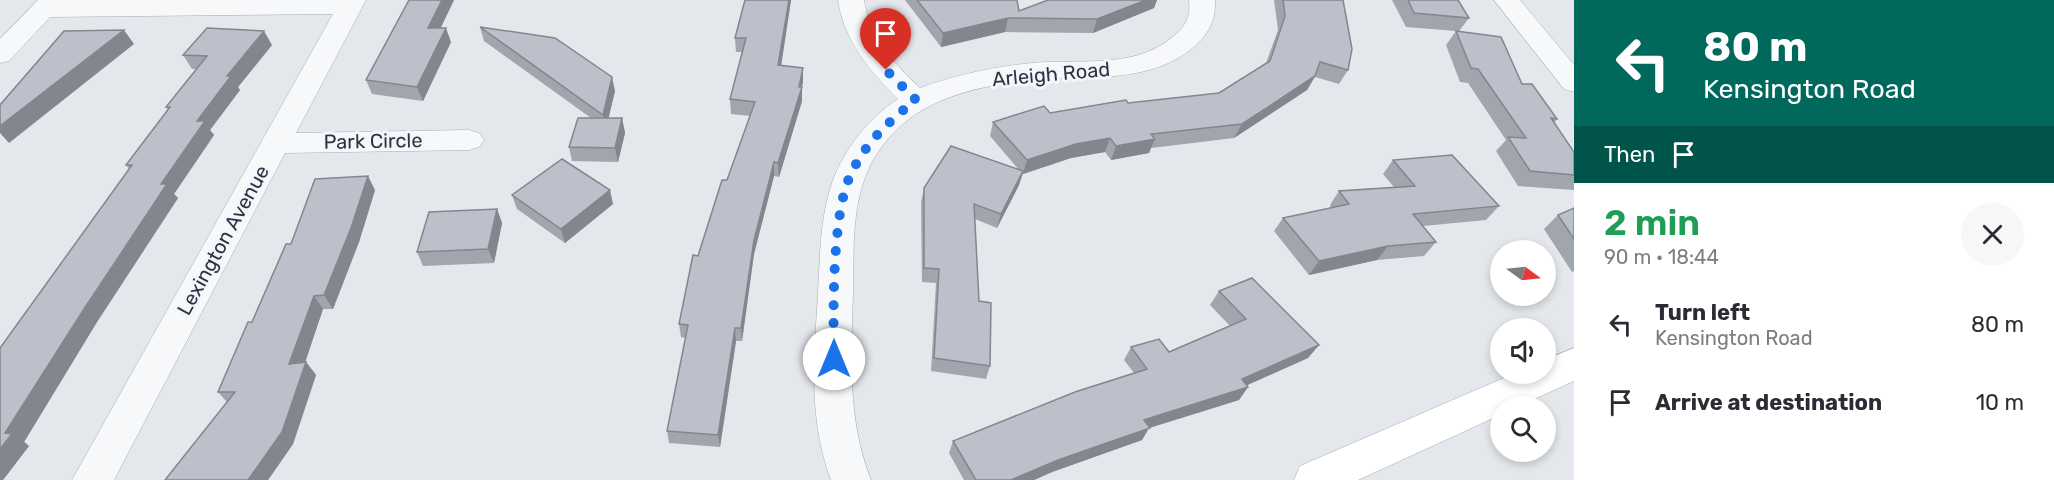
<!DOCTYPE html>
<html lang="en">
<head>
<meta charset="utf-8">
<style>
  :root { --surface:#fff; --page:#f7f7f7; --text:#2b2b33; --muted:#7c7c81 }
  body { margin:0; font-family:Rubik,sans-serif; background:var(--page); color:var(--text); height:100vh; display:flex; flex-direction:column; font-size:22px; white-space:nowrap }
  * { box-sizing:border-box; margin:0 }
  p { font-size:20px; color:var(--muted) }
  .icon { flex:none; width:33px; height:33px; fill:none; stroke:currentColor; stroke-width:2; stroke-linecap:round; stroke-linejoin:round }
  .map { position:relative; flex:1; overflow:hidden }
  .details { display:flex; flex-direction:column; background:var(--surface); width:480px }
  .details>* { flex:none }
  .guide { background:#00695c; color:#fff; overflow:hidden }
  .needle { width:39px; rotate:105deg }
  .buttons { position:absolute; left:1490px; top:240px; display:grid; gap:12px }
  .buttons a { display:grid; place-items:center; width:66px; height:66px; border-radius:50%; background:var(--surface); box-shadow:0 3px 9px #0003; font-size:30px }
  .pin { position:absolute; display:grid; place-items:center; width:51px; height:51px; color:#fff; margin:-62px -26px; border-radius:50% 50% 50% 0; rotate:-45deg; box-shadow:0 0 6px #0007 }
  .pin .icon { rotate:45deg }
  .me { position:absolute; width:66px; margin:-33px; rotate:0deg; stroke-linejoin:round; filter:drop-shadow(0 0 4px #0008) }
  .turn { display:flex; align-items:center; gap:21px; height:126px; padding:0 30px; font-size:27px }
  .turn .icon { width:78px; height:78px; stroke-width:2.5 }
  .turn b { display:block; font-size:42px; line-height:51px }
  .then { display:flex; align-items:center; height:57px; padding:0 30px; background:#0003; gap:12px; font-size:22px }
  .round { display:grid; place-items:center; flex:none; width:63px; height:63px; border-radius:32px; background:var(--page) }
  .head { display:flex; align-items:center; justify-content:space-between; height:102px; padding:0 30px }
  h1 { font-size:36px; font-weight:600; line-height:45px; color:#1e9e55 }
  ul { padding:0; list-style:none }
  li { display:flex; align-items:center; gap:18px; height:78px; padding:0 30px }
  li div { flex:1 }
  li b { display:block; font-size:22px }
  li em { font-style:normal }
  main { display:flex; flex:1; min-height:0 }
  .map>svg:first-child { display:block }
</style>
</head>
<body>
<main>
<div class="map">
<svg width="1574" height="480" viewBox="0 0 1574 480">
  <rect width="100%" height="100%" fill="#e4e7ec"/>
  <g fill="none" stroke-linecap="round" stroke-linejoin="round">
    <defs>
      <g id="minor">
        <path d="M38,0H366L296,133L469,130L479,133L484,140L479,147L469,150L285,153L114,480H72L333,14L50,17L9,61L0,63V39Z"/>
        <path d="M838,0H864C870,38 893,62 920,88C953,76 988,68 1023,64C1074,57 1132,72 1174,36C1186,26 1191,16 1189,0H1215C1216,18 1210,32 1197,44C1151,86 1090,74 1033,80C1001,83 966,89 936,103C908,115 882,140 869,168C851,206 854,251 853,293C851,357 847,419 871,480H831C808,419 814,358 818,294C820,256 820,216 833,180C845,148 870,117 898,99C870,71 844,41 838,0Z"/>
        <path d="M1494,0H1520L1574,65V92L1564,89Z"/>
      </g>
      <path id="major" d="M1574,348V381L1519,406H1500V415L1358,480H1294L1300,466L1513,374H1545V360Z"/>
    </defs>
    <!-- minor casing -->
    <use href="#minor" stroke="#a9aeb7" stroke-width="1"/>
    <!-- major casing -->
    <use href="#major" stroke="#a3abb8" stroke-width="1"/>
    <!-- minor -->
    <use href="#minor" fill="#f7f8fa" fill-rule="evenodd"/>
    <!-- major -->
    <use href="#major" fill="#fff" fill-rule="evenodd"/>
  </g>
  <!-- wall -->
  <g fill="#a1a5ae">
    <path d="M454,0L440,28L451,42L423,101L372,94L366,80Z"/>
    <path d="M745,0H791L781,66L803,82L802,87V101L779,177L774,176L754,254L742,341H736L720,447L669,443L667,431L686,338L681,337L679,324L698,256L727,180L751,116L731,114L730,99L742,52H736L735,38Z"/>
    <path d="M905,0H1017L1019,11L1048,0H1157L1154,8L1093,33L1005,32L941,47Z"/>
    <path d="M1274,0H1343L1348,70L1339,84L1315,77L1307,90L1234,138L1151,148L1149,153L1111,160L1105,152L1071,158L1023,174L1019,185L997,228L975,219L979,301L990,366L986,379L931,371L936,283L922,282L921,202L924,188L1019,170L990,136L993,122L1050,113L1219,93L1266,63L1278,30Z"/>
    <path d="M1392,0H1458L1469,18L1459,31L1522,84L1557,119L1554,123L1574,152V190L1518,186L1496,151L1506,140L1468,83L1460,82L1446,45L1456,31L1406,27Z"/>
    <path d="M480,27L615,91L608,118H622L625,133L618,162L572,161L569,147L591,118L484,41Z"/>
    <path d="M272,45L238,87L240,90L210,130L214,135L174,194L178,198L97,322L24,442L29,446L3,480L129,169L126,165L168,110L166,107L197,69H192L183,55Z"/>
    <path d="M1393,160L1499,206L1486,220L1423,226L1436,242L1424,256L1377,260L1309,275L1274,231L1283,218L1331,208L1330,205L1339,191L1394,187L1383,174Z"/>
    <path d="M375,190L359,242L333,309H323L305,363L306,362L316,375L293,444L268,480H165L227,402L218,392L252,322L291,244Z"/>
    <path d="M512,195L613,204L565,243L517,209Z"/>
    <path d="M1574,208V271L1572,272L1544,229L1558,215Z"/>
    <path d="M497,209L502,223L494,263L423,266L417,252Z"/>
    <path d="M1219,291L1319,345L1308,358L1247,385L1248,387L1239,400L1149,428L1142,440L1052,472L1034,480H964L949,453L953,441L1134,373L1124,360L1131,347L1169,352L1230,326L1210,305Z"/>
  </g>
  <!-- shaded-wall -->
  <g fill="#83868d">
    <path d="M442,0H454L434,42L428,28Z"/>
    <path d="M789,0H791L779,79L778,65Z"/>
    <path d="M1146,0H1157L1154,8L1093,33L1097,19Z"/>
    <path d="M1008,18L1005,32L941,47L943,33Z"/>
    <path d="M446,28L451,42L423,101L417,87Z"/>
    <path d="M124,30L134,44L9,143L0,133V126Z"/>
    <path d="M264,31L272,45L238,87L240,90L210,130L214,135L174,194L178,198L97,322L24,442L29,446L3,480H0V449L5,433L161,184L197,121L227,76Z"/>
    <path d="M803,68V82L801,89L802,87V101L779,177L778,163Z"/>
    <path d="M1315,76L1307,90L1234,138L1242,124Z"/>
    <path d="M612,77L615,91L606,129L603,115Z"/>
    <path d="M622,118L625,133L618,162L615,148Z"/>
    <path d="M1110,138L1105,152L1071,158L1023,174L1027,160L1076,144Z"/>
    <path d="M1155,139L1149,153L1111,160L1116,146Z"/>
    <path d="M774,162V176L754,254L742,341L741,328L754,240Z"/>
    <path d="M1023,171L1019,185L997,228L1001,214Z"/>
    <path d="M368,176L375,190L359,242L333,309L324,295Z"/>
    <path d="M610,190L613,204L565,243L561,229Z"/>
    <path d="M497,209L502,223L494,263L488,249Z"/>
    <path d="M1388,246L1377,260L1309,275L1319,261Z"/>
    <path d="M314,296L323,309L300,377L289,364Z"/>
    <path d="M735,328L736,341L720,447L718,435Z"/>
    <path d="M1319,345L1308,358L1232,392L1242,379Z"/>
    <path d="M306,362L316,375L293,444L268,480H248Z"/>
    <path d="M1248,387L1239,400L1149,428L1142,440L1052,472L1034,480H1011L1144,420Z"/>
  </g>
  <!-- building -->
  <g fill="#bbc0ca" stroke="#83868d" stroke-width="1.5">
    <path d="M409,0H442L428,28H446L417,87L366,80Z"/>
    <path d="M745,0H789L778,65L803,68L799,87H802L778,163L774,162L754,240L741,328H735L718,435L667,431L688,325L679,324L693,255L698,256L722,180H727L755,102L730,99L746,38H735Z"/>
    <path d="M917,0H1017L1019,11L1048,0H1146L1097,19L1008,18L943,33Z"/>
    <path d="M1283,0H1343L1352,49L1348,70L1320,62L1315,76L1242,124L1151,134L1155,139L1116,146L1110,138L1076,144L1027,160L993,122L1044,106L1050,113L1126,100L1128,103L1219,93L1270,61L1285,16Z"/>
    <path d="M1408,0H1458L1469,18L1414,13Z"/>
    <path d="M480,27L555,38L612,77L603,115Z"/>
    <path d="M207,28L264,31L227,76H231L197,121H205L161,184H167L84,309L5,433L12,434L0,449V348L132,165H126L170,107H166L207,56L183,55Z"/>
    <path d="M124,30L0,126V105L64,31Z"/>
    <path d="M1456,31L1501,37L1522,84H1532L1557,119L1551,118L1574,152V175L1530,171L1508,137L1526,138L1478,69L1471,68Z"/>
    <path d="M578,118H622L615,148L569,147Z"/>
    <path d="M951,146L1023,171L1001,214L974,204L979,301L991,303L990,366L934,358L939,269L924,268V188Z"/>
    <path d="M1452,155L1499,206L1413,214L1436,242L1388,246L1319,261L1283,218L1349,204L1339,191L1415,186L1393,160Z"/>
    <path d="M562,159L610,190L561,229L512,195Z"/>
    <path d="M368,176L351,228L324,295L314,296L289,364L306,362L282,432L248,480H165L235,392H218L248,322H252L286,244H291L315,179Z"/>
    <path d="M1574,208V239L1558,215Z"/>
    <path d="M497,209L488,249L417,252L429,212Z"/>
    <path d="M1252,278L1319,345L1242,379L1248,387L1144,420L1150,428L1058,460L1011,480H976L953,441L1075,392L1147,369L1131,347L1159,339L1169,352L1246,319L1219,291Z"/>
  </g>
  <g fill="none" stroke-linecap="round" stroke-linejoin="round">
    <!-- route -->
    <path stroke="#1a73e8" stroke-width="10" stroke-dasharray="0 18" d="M834,359C833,314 832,215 850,176C865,143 889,121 916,100L886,70"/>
  </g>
  <g text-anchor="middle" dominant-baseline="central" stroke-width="6" stroke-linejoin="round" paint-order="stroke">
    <!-- street labels -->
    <g font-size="20" fill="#2b3445" stroke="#f4f6f9">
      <text transform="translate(1051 74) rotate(-5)">Arleigh Road</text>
      <text transform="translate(373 141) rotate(-1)">Park Circle</text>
      <text transform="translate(223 240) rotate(-61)">Lexington Avenue</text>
    </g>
  </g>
</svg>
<div class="buttons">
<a><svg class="needle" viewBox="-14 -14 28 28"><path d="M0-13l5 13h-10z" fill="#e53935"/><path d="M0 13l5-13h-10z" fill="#7c7c81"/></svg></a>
<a><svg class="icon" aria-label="sound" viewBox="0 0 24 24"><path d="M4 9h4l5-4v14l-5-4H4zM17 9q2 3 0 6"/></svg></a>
<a><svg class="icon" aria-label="search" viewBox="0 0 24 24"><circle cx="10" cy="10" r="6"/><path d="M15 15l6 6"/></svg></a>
</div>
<div class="pin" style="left:886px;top:70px;background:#d93025"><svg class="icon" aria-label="arrive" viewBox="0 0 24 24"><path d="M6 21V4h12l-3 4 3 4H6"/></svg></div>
<svg class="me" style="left:834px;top:359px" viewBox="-20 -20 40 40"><circle r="19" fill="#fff"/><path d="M0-13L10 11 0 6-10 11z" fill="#1a73e8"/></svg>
</div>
<section class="details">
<div class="guide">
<div class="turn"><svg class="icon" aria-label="left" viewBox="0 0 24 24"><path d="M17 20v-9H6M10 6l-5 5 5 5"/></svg><div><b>80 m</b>Kensington Road</div></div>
<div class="then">Then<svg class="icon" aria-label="arrive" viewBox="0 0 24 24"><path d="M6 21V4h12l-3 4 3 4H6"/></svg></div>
</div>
<div class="head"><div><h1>2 min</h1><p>90 m · 18:44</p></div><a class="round"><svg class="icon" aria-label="close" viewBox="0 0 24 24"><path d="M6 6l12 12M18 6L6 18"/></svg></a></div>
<ul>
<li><svg class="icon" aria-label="left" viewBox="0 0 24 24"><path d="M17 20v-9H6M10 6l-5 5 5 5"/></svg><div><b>Turn left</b><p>Kensington Road</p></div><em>80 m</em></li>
<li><svg class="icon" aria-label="arrive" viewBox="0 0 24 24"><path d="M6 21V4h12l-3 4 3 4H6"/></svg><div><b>Arrive at destination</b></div><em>10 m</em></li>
</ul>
</section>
</main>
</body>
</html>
